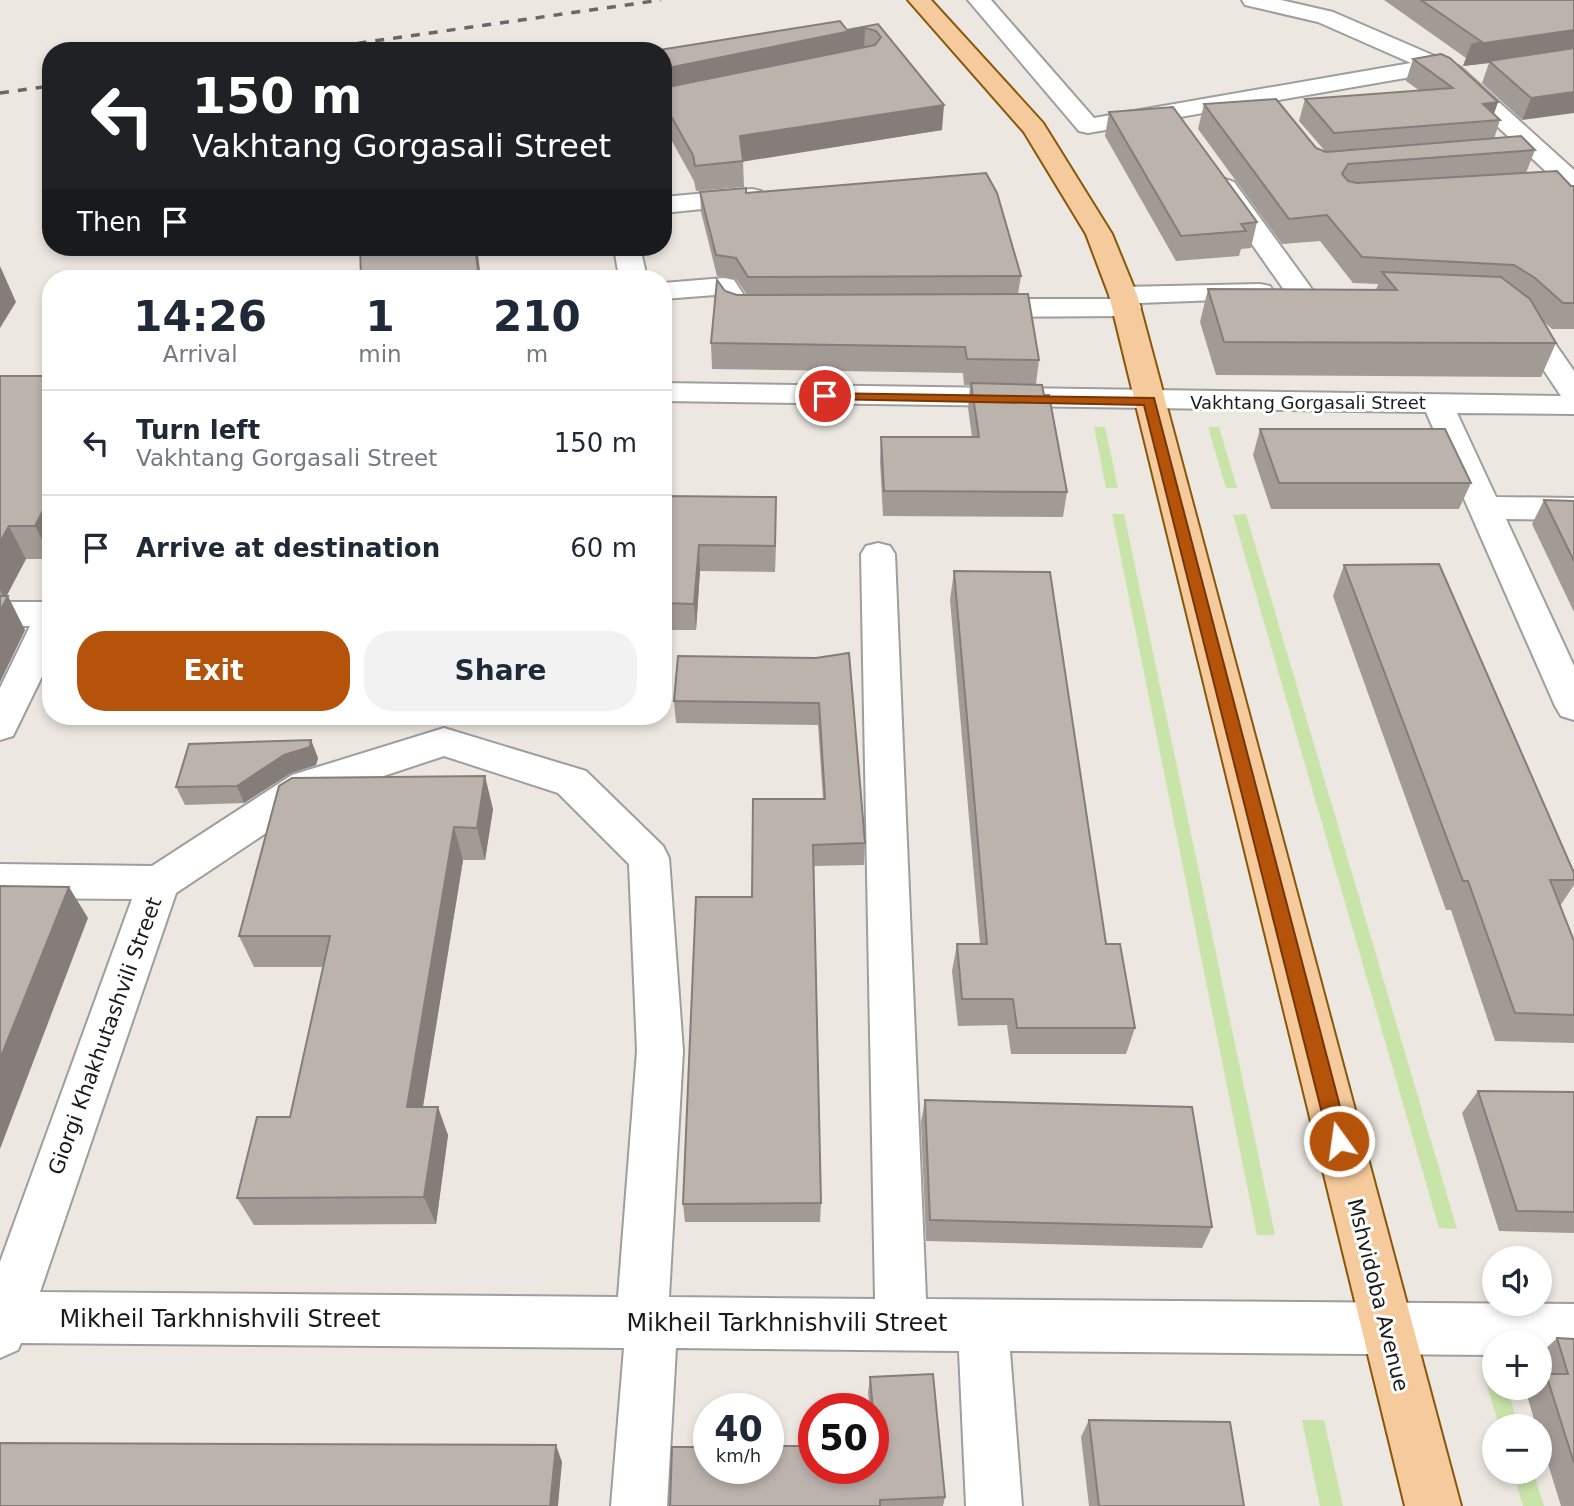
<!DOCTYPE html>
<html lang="en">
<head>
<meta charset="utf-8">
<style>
  :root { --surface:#fff; --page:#f2f2f3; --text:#1f2937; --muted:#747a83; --line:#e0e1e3; --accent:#b45309 }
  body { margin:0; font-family:"DejaVu Sans",sans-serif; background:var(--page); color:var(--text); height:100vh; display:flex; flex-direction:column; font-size:26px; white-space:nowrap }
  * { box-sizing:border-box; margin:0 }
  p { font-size:23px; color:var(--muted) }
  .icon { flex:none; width:38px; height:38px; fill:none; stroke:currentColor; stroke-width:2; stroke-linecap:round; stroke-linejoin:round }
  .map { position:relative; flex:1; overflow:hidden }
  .drawer { position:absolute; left:42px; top:270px; width:630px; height:455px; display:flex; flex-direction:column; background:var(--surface); border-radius:28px; box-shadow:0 4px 10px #0003 }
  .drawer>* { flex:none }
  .top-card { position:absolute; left:42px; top:42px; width:630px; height:214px; border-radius:28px; box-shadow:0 4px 10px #0003; background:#202124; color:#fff; overflow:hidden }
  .tools { position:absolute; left:1482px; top:1246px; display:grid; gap:14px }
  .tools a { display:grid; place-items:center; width:70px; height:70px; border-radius:50%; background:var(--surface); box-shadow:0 4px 10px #0003; font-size:35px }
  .speed { position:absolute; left:693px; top:1393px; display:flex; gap:14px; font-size:35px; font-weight:700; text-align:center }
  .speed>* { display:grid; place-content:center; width:91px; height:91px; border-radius:50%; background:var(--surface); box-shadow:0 4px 10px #0003; line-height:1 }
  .speed small { font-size:18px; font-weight:400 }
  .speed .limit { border:10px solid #d22; background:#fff; color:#111 }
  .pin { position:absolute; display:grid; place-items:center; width:60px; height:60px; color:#fff; margin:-30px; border:4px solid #fff; border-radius:50%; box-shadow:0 2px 7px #0007 }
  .me { position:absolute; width:77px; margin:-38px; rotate:346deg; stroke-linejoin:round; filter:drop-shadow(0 0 5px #0008) }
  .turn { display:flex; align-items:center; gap:24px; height:147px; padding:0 35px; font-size:32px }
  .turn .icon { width:91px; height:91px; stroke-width:2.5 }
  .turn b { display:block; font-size:49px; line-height:60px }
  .then { display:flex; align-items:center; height:66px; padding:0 35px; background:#0003; gap:14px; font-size:26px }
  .eta { display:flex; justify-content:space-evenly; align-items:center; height:119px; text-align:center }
  .eta b { font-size:42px; font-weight:800; line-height:49px }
  .primary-button { display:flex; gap:14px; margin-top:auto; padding:14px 35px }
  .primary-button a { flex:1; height:80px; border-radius:28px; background:var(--accent); color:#fff; font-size:28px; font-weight:800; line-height:80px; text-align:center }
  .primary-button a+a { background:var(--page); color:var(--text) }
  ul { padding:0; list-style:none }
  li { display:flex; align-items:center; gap:21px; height:105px; padding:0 35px; border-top:2px solid var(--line) }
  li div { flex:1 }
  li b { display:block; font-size:26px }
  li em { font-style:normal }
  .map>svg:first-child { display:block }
</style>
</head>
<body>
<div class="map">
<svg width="1574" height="1506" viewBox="0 0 1574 1506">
  <rect width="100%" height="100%" fill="#ece7e0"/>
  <!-- grass -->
  <g fill="#c9e4a8">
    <path d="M1094,427H1105L1118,488H1106Z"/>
    <path d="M1208,427H1219L1237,488H1226Z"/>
    <path d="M1112,514H1124L1275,1235H1257Z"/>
    <path d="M1246,514L1457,1229L1439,1228L1233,515Z"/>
    <path d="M1494,1367V1388H1507L1519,1426H1499L1482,1368Z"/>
    <path d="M1302,1420H1324L1343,1506H1320Z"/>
    <path d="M1513,1472H1533L1544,1506H1523Z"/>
  </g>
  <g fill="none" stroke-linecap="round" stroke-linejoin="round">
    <defs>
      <g id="minor">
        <path d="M968,0H991L1094,118L1411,63L1318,22L1245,5L1242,0H1281L1333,12L1460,67L1574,170V192L1565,189L1444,77L1434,73L1088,133L1079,131Z"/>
        <path d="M1225,179L1234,182L1309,285L1313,291L1309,297L1299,299L1289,297L1212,187L1216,182Z"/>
        <path d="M752,189L761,191L765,197L761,203L663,213V197Z"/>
        <path d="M614,247H640L647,278H619Z"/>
        <path d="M724,278L734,280L747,300L781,303L785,309L781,315C764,319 745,319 728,315L715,295L663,299V283Z"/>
        <path d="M1260,284L1270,286L1274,292L1270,298L1139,303L1141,307L1137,313L1127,316L978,317L968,314L964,308L968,302L978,299H1111L1109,295L1113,289L1123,287Z"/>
        <path d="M1521,306L1531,309L1574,371V414L1457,413L1496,497L1574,498V520L1506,519L1574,666V720L1561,716L1555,706L1426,412L663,401V383L1561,396L1507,315L1511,309Z"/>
        <path d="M878,543L890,546L895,554L926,1299L1574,1304V1356L1540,1355V1342H1494V1355L1010,1351L1022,1506H966L959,1351L676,1348L667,1506H611L624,1348L21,1343L18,1350L0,1358V1262L132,899L0,898V864L152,866L292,775L444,728L586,771L663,846L669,858L683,1051L669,1297L875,1299L861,554L866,546ZM444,756L558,793L629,864L637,1051L618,1297L40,1292L176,893L320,797Z"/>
        <path d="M0,602H51V658L13,736L0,740V688L30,626H0Z"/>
      </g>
      <path id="major" d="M908,0H931L1043,123L1112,234L1137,295L1461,1506H1405L1109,295L1086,234L1024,132Z"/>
    </defs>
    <!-- minor casing -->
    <use href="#minor" stroke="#9e9e9e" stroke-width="4"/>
    <!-- major casing -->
    <use href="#major" stroke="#885709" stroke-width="4"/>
    <!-- minor -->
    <use href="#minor" fill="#fff" fill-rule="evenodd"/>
    <!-- major -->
    <use href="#major" fill="#f5ca9c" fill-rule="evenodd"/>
    <!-- rail -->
    <g stroke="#686868" stroke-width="3.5" stroke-dasharray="9 9" stroke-linecap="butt">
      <path d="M304,51L661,0"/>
      <path d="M0,93L51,86"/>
    </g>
  </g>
  <!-- wall -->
  <g fill="#a29a95">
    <path d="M1384,0H1574L1522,120L1482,83L1489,63L1463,66L1466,58Z"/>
    <path d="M878,24L942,130L743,161L744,187L696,191L694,181L663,125V51L847,30Z"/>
    <path d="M1413,59L1498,102L1494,114L1500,120L1494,139L1535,150L1526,173L1574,186V329H1552L1542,320L1556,343L1541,377L1216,375L1200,322L1208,289L1376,290L1378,284L1353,283L1320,241L1282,244L1198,129L1204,104L1325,151L1299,121L1305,99L1420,91L1406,81Z"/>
    <path d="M1109,112L1257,222L1251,248L1241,249L1239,256L1176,261L1105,136Z"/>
    <path d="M700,192L746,193L1021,276L1018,294L1039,360L1036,384L1044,395L1067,492L1063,517L883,516L880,461L881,437H972L968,408L970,385H964L963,373L712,369L711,343L725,291L737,295H747L736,279L717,276L701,212Z"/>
    <path d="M0,376H51V559H26L6,596L25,630L0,682Z"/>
    <path d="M1260,429L1471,483L1459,509H1271L1253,455Z"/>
    <path d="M663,496L776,497L775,572L700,571L696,630H663Z"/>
    <path d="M1544,500L1574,501V612L1532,524Z"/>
    <path d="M1344,565L1574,873V885L1560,906L1574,941V1043L1495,1041L1451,910H1446L1333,596Z"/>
    <path d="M954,571L1106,944L1135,1028L1126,1054H1011L1007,1025L958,1026L952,971L957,944H980L950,600Z"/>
    <path d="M816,658L865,843L864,865L814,866L821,1203L820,1222H685L683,1204L752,897L823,799L818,725L676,723L674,701Z"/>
    <path d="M311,740L318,758L316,765L291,773L244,803L185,805L176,787Z"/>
    <path d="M493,809L485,860H463L423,1107L448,1135L436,1224L254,1225L237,1198L290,1117L323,967H254L239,936Z"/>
    <path d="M1478,1091L1574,1092V1233L1499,1231L1462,1113Z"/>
    <path d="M925,1100L1212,1227L1202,1248L926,1241L921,1122Z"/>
    <path d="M1557,1338L1574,1339V1506H1561L1540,1438V1426H1536L1526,1392L1531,1388H1540V1380L1543,1377L1540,1368V1354Z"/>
    <path d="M870,1377L945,1497L943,1506H670L873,1468V1409H870L868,1393Z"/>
    <path d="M1089,1420L1244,1506H1089L1081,1437Z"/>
  </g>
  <!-- shaded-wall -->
  <g fill="#847d79">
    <path d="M865,28L864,52L663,94V69Z"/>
    <path d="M1574,30V50L1489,61V63L1463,66L1471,45Z"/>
    <path d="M1574,92V113L1522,120L1531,98Z"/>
    <path d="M1498,102L1491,121L1483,104Z"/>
    <path d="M944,105L942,130L741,162L740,136Z"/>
    <path d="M475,247H477L481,278H479Z"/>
    <path d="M0,266L16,302L0,328Z"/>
    <path d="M51,495V557L35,526Z"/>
    <path d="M776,497V523L775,572V546Z"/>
    <path d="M9,526L26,559L5,599L0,590V542Z"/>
    <path d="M699,545L700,571L696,630L694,604Z"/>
    <path d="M8,596L25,630L0,682V611Z"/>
    <path d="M311,740L318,758L316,765L291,773L244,803L237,786L284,755Z"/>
    <path d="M485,776L493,809L485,860L477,828Z"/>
    <path d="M454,827L463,860L418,1136L407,1107Z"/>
    <path d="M69,887L88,918L0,1149V1059Z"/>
    <path d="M438,1107L448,1135L436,1224L424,1197Z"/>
    <path d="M556,1445L562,1462L558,1506H550Z"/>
  </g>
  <!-- building -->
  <g fill="#bcb3ad" stroke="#847d79" stroke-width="2">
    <path d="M1421,0H1574V30L1471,45L1482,42Z"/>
    <path d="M840,21L847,30L878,24L944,105L740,136L743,161L695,166L693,155L663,102V88L875,45L881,37L876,31L865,28L663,69V51H653Z"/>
    <path d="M1574,48V92L1531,98L1489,61Z"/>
    <path d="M1441,54L1450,58L1498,102L1483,104L1500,120L1334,133L1305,99L1453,88L1413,59Z"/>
    <path d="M1276,99L1316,148L1326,152L1521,136L1535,150L1348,164L1342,174L1348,181L1357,183L1557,171L1571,186H1574V303H1563L1535,278L1514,265L1362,257L1327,215L1289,219L1204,104Z"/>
    <path d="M1173,107L1257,222L1241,224L1246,231L1181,236L1109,112Z"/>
    <path d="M986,173L997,193L1021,276L748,277L736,258L716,255L700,192L746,188V193Z"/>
    <path d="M360,247H475L479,278H361Z"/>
    <path d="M1382,272L1501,277L1530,299L1556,343L1224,342L1208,289L1397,290Z"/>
    <path d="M717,280L725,291L737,295L1028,294L1039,360L967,359L965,347L711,343Z"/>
    <path d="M0,376H51V495L35,526H9L0,542Z"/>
    <path d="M971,383L1042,385L1044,395H1049L1067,492L884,491L881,437H979Z"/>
    <path d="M1260,429H1445L1471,483H1279Z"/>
    <path d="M663,496L776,497L775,546L699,545L694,604L663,603Z"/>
    <path d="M1544,500L1574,501V561Z"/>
    <path d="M1439,564L1574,873V880H1550L1574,941V1015L1515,1013L1468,881H1463L1344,565Z"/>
    <path d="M954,571L1050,572L1106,944H1120L1135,1028H1017L1013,999H962L957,944H987Z"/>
    <path d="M0,596H8L0,611Z"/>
    <path d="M849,653L865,843L813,845L821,1203L683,1204L696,897H752L753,799H825L819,703L674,701L678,656L816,658Z"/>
    <path d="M311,740L310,747L284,755L237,786L176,787L189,744Z"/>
    <path d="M485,776L477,828L454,827L407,1107H438L424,1197L237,1198L257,1117H290L330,936H239L279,786L292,778Z"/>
    <path d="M0,886L69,887L0,1059Z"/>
    <path d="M1478,1091L1574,1092V1212L1517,1211Z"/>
    <path d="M925,1100L1192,1107L1212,1227L930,1220Z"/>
    <path d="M1557,1338L1574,1339V1463L1546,1374H1568Z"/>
    <path d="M933,1374L945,1497L880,1500V1506H670L672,1447H709V1468H768V1446H814V1468H873V1445H876L870,1377Z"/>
    <path d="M1089,1420L1230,1422L1244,1506H1099Z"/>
    <path d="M0,1443L556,1445L550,1506H0Z"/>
  </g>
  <!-- route -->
  <path fill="#b45309" stroke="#753606" stroke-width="2" d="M820,393L1154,398L1349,1141L1346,1147L1339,1150L1332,1147L1329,1141L1144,405L825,399L818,396Z"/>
  <g text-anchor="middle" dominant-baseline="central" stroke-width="6" stroke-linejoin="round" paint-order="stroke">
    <!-- far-street labels -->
    <g font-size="18" fill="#1a1a1a" stroke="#fff">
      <text x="1308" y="402">Vakhtang Gorgasali Street</text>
    </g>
    <!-- street labels -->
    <g font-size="21" fill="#1a1a1a" stroke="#fff">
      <text transform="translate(105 1036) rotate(-70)">Giorgi Khakhutashvili Street</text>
      <text transform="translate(1378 1295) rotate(76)">Mshvidoba Avenue</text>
    </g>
    <!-- near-street labels -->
    <g font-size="24" fill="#1a1a1a" stroke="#fff">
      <text x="220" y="1319">Mikheil Tarkhnishvili Street</text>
      <text x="787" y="1323">Mikheil Tarkhnishvili Street</text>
    </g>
  </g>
</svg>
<div class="tools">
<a><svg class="icon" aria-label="sound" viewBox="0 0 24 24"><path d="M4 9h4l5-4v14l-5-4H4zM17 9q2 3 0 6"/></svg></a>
<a>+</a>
<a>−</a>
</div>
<div class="speed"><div>40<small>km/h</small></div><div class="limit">50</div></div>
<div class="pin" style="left:825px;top:396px;background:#d93025"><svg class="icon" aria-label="arrive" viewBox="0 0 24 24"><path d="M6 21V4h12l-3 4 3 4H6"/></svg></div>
<svg class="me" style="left:1339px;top:1141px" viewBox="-20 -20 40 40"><circle r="17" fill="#b45309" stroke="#fff" stroke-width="3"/><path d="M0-11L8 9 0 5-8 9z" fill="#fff"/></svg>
<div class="top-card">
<div class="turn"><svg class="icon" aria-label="left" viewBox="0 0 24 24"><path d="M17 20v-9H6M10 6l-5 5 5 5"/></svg><div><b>150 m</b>Vakhtang Gorgasali Street</div></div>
<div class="then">Then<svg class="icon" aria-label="arrive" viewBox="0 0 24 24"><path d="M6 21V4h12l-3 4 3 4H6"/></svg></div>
</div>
<section class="drawer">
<div class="eta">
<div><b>14:26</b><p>Arrival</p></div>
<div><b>1</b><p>min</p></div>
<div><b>210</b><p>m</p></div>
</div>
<ul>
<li><svg class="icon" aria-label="left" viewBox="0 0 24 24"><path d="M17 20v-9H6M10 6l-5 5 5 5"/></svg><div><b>Turn left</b><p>Vakhtang Gorgasali Street</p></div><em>150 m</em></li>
<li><svg class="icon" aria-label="arrive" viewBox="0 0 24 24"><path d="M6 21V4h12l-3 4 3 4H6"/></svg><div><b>Arrive at destination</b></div><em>60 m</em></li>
</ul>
<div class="primary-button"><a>Exit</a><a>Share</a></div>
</section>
</div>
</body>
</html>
